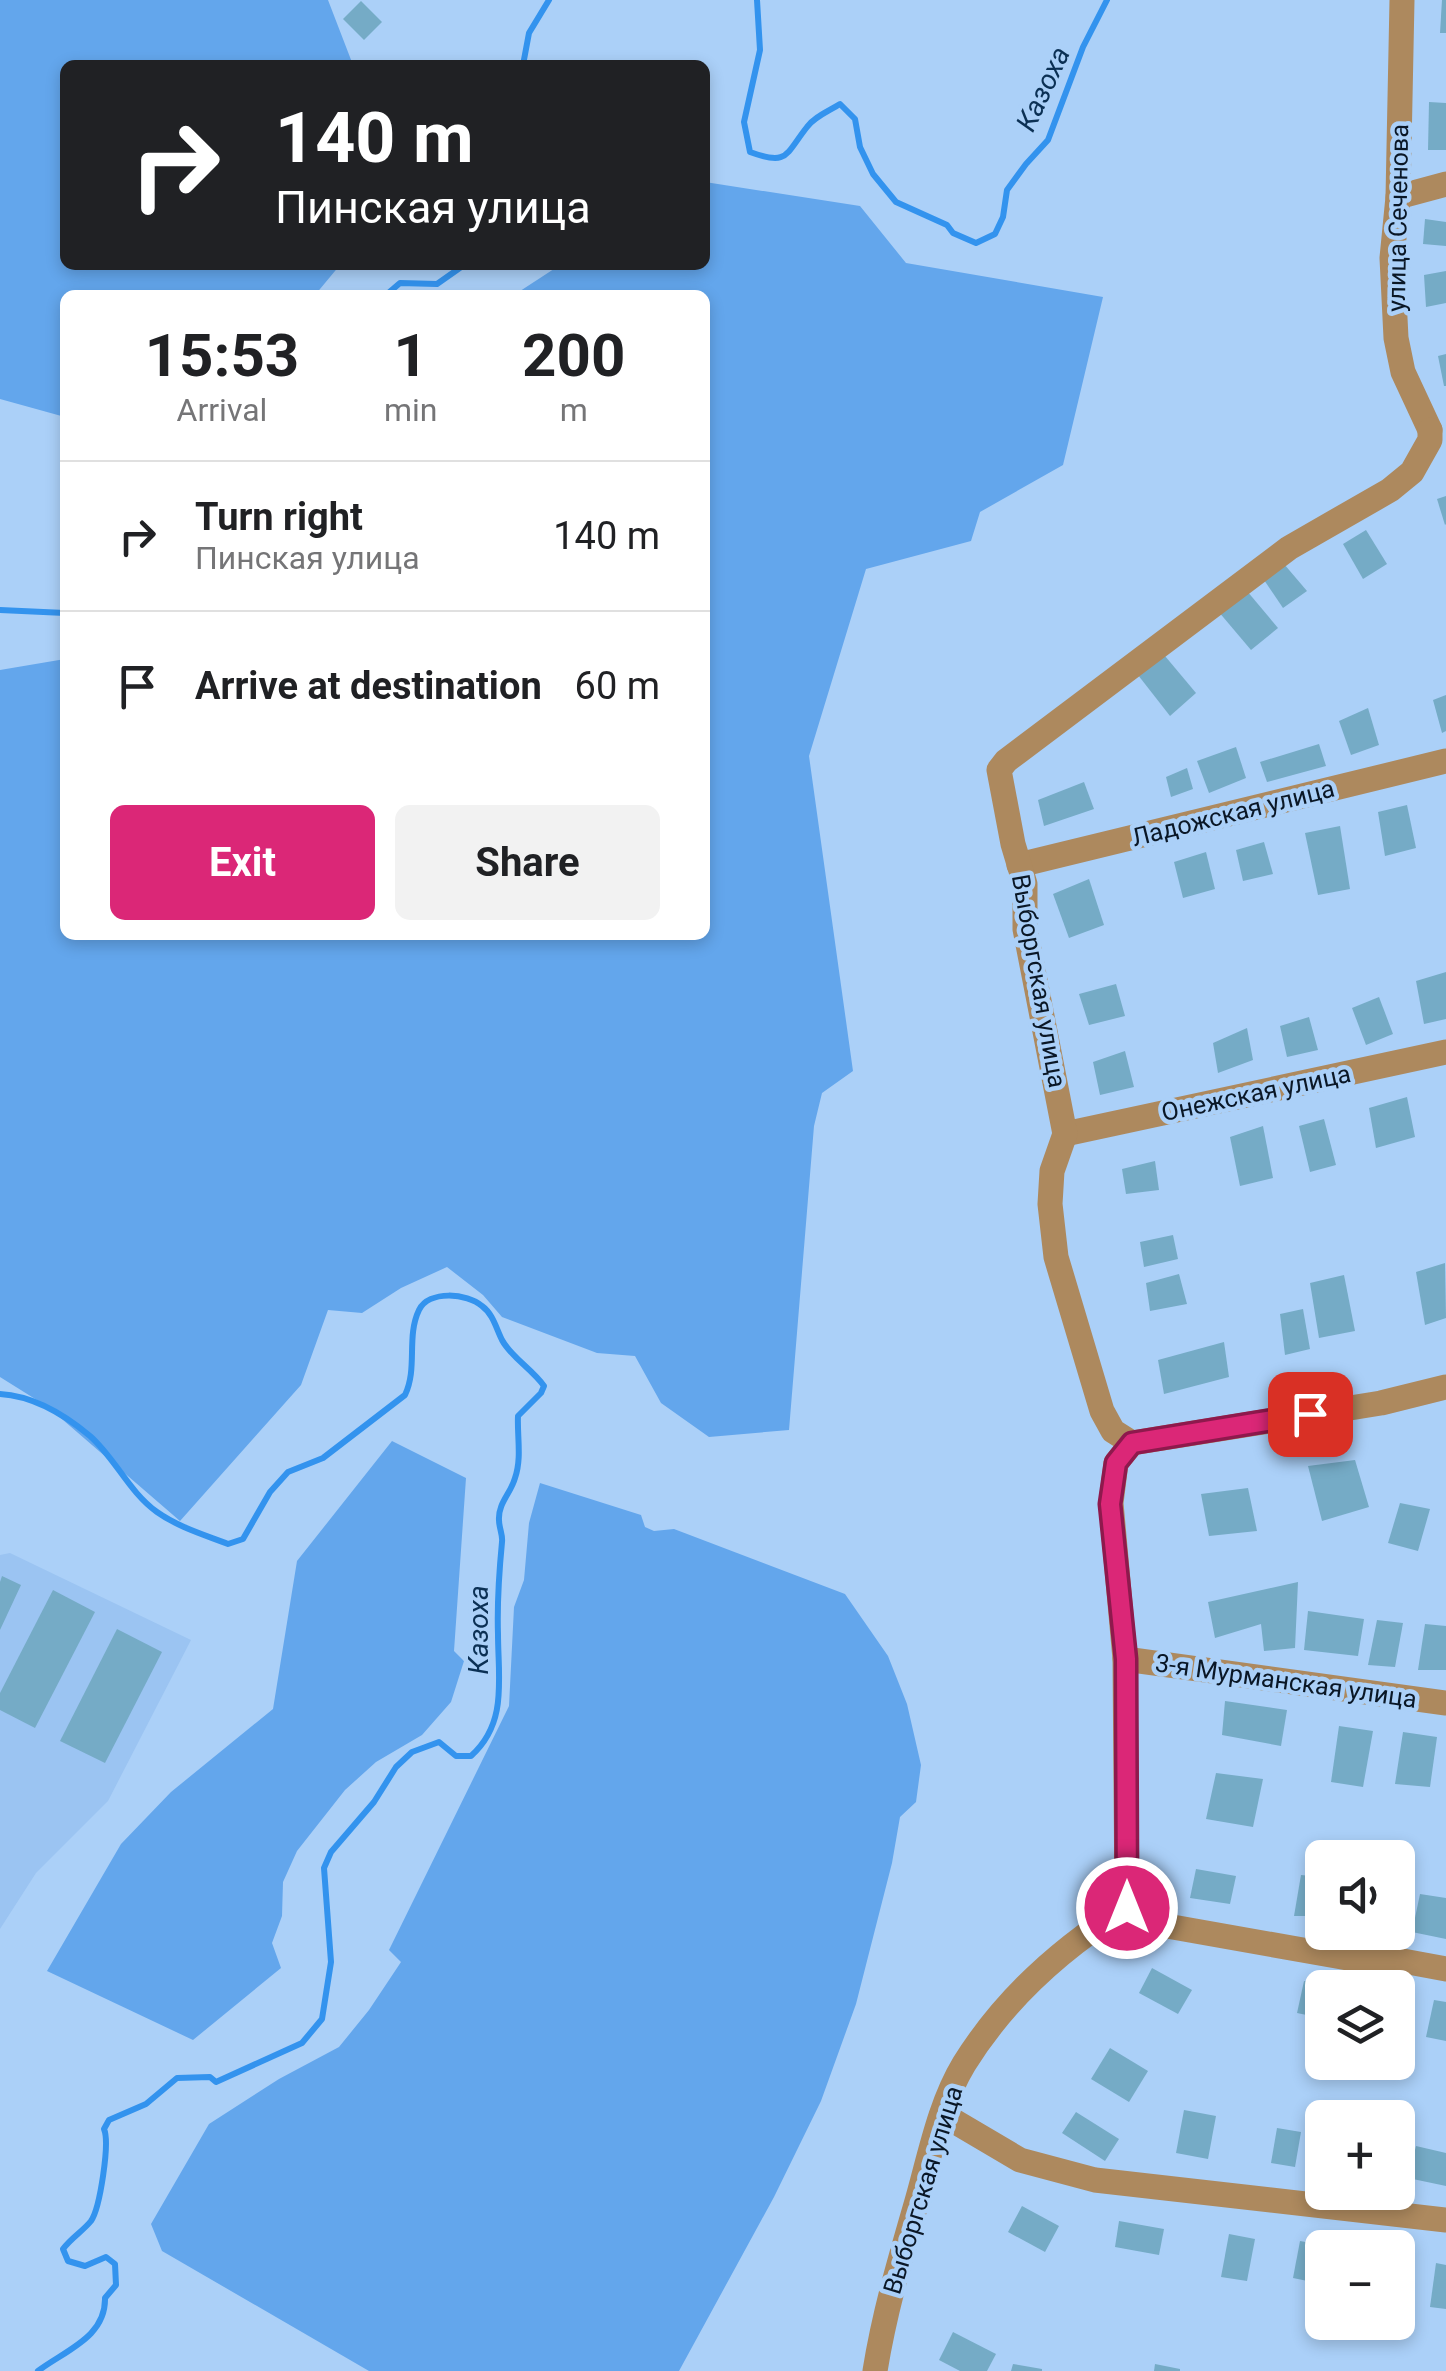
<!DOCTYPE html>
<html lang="en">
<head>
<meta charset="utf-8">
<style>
  :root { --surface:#fff; --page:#f2f2f2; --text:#202124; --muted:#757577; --line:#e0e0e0; --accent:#db2777 }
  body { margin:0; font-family:Roboto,sans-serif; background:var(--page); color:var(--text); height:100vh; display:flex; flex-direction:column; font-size:38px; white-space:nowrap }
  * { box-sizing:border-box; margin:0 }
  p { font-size:32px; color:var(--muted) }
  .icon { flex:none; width:55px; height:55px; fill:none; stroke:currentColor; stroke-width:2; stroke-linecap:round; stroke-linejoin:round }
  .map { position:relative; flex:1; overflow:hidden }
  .panel { position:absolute; left:60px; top:290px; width:650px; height:650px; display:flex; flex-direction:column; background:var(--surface); border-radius:15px; box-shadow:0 5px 15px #0003 }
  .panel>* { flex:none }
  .banner { position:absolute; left:60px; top:60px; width:650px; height:210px; border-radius:15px; box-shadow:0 5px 15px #0003; background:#202124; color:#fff; overflow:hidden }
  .buttons { position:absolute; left:1305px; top:1840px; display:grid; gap:20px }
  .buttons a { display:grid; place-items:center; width:110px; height:110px; border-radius:15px; background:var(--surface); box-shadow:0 5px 15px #0003; font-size:50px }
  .pin { position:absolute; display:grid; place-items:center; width:85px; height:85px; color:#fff; margin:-42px; border-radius:20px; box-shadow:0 5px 15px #0006 }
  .me { position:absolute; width:110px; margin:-55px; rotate:0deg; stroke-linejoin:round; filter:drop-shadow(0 0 8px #0008) }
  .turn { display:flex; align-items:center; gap:35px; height:210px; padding:0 50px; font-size:45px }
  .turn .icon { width:130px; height:130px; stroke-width:2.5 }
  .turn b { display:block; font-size:70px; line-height:85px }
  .eta { display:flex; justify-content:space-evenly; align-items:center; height:170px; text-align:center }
  .eta b { font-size:60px; font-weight:700; line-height:70px }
  .action { display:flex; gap:20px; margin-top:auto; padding:20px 50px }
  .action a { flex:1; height:115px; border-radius:15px; background:var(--accent); color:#fff; font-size:40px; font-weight:700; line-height:115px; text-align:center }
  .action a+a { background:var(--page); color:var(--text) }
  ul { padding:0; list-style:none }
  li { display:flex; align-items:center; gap:30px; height:150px; padding:0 50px; border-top:2px solid var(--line) }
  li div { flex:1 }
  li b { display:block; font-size:38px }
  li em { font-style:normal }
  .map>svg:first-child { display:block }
</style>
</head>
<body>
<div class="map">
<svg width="1446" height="2371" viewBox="0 0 1446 2371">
  <rect width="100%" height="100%" fill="#abd0f8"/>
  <!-- built -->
  <path fill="#9bc4f2" d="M10,1553L191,1640L108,1801L36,1873L0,1929V1555Z"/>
  <!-- green -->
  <g fill="#63a6ec">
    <path d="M0,0H328L353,65H65V265H340L315,295H65V417L0,399Z"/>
    <path d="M705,182L860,206L906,263L1103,297L1063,465L980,512L971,541L866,569L809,756L853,1071L822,1093L814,1126L789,1430L709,1437L661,1403L635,1356L597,1353L502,1317L483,1295L447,1267L401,1288L362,1313L328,1310L301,1385L180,1521L48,1407L0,1377V670L65,659V935H705V295H514L560,265H705Z"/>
    <path d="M392,1441L466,1478L454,1651L464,1661L451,1702L422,1735L376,1762L345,1790L297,1851L283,1882L282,1916L272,1943L281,1968L193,2040L47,1971L121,1844L171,1792L273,1709L297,1561Z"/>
    <path d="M540,1483L641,1515L645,1527L654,1531L674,1529L845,1594L888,1656L907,1704L921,1765L916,1802L900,1817L892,1863L856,2004L821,2101L774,2197L679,2371H369L162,2251L151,2224L209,2124L279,2079L339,2047L369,2010L401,1962L389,1950L509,1706L514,1607L524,1580L529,1523Z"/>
  </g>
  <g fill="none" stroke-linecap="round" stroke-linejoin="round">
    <!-- stream -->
    <g stroke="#3393ee" stroke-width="6">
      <path d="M757,0L760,50L744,122L750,152C788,166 785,155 807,127C814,117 829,111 840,104L855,119L860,147L873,174L896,202L947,225L953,233L976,243L995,234L1003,217L1007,190L1026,164L1048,140L1083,47L1107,0"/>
      <path d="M523,65L529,33L549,0"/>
      <path d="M386,295L400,283L437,284L464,265"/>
      <path d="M0,610L65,613"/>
      <path d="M0,1394C33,1396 65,1415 90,1436C115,1458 129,1492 157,1512C178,1527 205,1535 228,1544L243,1539L270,1492L288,1472L323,1458L405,1395C418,1368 406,1337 419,1310C429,1290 467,1293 482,1306C493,1314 496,1328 502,1340C511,1357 532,1369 544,1386L541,1393L518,1416C517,1436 522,1458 515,1478C511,1493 498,1503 499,1520C499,1528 503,1535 502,1542C499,1573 497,1603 498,1634C498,1678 508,1723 471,1756H456L439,1742L412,1752L396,1767L374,1802L331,1852L324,1868L331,1962L322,2019L302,2043L216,2082L210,2077L177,2078L146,2104L109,2120L104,2129C110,2143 100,2208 91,2221C83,2231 71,2238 63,2249L68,2261L85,2266L106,2257L115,2264L116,2285L105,2298C106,2337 66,2350 38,2371"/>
    </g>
  </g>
  <!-- building -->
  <g fill="#75abc6">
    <path d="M1442,0H1446V33H1440Z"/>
    <path d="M361,1L382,22L364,40L343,19Z"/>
    <path d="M1429,102L1446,103V150H1428Z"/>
    <path d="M1425,219L1446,222V246L1423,244Z"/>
    <path d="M1446,271V303L1426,307L1424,275Z"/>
    <path d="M1446,354V386H1444L1438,356Z"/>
    <path d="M1446,496V524L1445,525L1437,499Z"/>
    <path d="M1366,530L1387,564L1363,579L1343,544Z"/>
    <path d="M1284,564L1307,591L1283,608L1262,577Z"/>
    <path d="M1247,591L1278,628L1251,650L1218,611Z"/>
    <path d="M1165,656L1196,693L1170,716L1138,675Z"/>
    <path d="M1446,695V731L1442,733L1433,700Z"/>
    <path d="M1368,708L1379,745L1351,755L1339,721Z"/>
    <path d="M1319,744L1326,766L1267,782L1260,762Z"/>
    <path d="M1236,747L1246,778L1209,793L1197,761Z"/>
    <path d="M1187,768L1193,789L1171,797L1166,777Z"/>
    <path d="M1084,782L1094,809L1044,826L1038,800Z"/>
    <path d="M1407,805L1416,848L1385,856L1378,812Z"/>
    <path d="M1340,826L1350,889L1318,895L1305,833Z"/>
    <path d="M1264,842L1273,874L1243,881L1236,850Z"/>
    <path d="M1206,852L1215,889L1183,898L1174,862Z"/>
    <path d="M1089,879L1104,925L1069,938L1053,894Z"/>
    <path d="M1446,972V1019L1424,1024L1416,981Z"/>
    <path d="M1116,984L1125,1016L1089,1025L1079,994Z"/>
    <path d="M1379,997L1393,1034L1366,1045L1352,1008Z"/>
    <path d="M1309,1017L1318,1050L1287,1057L1280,1026Z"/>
    <path d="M1247,1028L1253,1060L1218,1073L1213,1043Z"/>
    <path d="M1125,1051L1134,1087L1100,1095L1093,1062Z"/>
    <path d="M1407,1097L1415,1137L1376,1148L1369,1108Z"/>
    <path d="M1324,1119L1336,1165L1310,1172L1299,1126Z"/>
    <path d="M1263,1126L1273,1178L1240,1186L1230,1137Z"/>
    <path d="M1155,1161L1159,1190L1126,1194L1122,1169Z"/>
    <path d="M1173,1235L1178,1259L1144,1267L1140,1242Z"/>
    <path d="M1445,1263L1446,1318L1425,1325L1416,1272Z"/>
    <path d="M1179,1274L1187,1304L1150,1311L1146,1283Z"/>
    <path d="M1344,1275L1355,1331L1319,1338L1310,1283Z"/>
    <path d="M1303,1309L1310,1349L1285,1355L1280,1314Z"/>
    <path d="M1224,1342L1229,1377L1164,1394L1158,1360Z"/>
    <path d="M1355,1460L1369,1507L1322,1521L1308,1466Z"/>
    <path d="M1248,1488L1257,1531L1209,1536L1201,1494Z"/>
    <path d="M1400,1503L1430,1509L1418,1551L1388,1543Z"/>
    <path d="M2,1576L21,1585L0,1630V1582Z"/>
    <path d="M1298,1582L1295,1648L1264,1651L1261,1624L1215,1638L1208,1602Z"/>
    <path d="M53,1590L95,1612L35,1728L0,1710V1693Z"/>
    <path d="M1308,1611L1364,1619L1358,1656L1304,1650Z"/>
    <path d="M1377,1620L1403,1623L1395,1667L1368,1665Z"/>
    <path d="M1425,1624L1446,1626V1670H1418Z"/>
    <path d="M117,1629L162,1652L105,1763L60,1741Z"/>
    <path d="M1225,1701L1287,1710L1281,1746L1222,1735Z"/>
    <path d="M1339,1726L1373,1731L1363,1787L1331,1782Z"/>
    <path d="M1403,1732L1437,1737L1430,1787L1395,1784Z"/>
    <path d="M1216,1773L1263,1779L1253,1827L1206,1819Z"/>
    <path d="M1196,1869L1236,1876L1230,1904L1190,1898Z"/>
    <path d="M1301,1875L1322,1877V1916H1294Z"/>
    <path d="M1420,1894L1446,1898V1939L1412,1932Z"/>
    <path d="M1152,1968L1192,1990L1178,2014L1139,1993Z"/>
    <path d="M1304,1981L1322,1984L1321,2018L1297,2013Z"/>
    <path d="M1434,2000L1446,2002V2041L1426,2037Z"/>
    <path d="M1110,2048L1148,2071L1129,2102L1091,2079Z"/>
    <path d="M1184,2110L1216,2116L1208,2159L1176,2153Z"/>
    <path d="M1076,2112L1119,2139L1105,2161L1062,2133Z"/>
    <path d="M1277,2128L1301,2132L1295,2167L1271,2163Z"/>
    <path d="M1316,2135L1322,2136V2178L1310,2176Z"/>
    <path d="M1416,2146L1446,2153V2186L1408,2178Z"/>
    <path d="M1022,2206L1059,2226L1045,2252L1008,2232Z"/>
    <path d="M1119,2221L1164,2229L1159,2255L1115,2247Z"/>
    <path d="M1229,2234L1255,2239L1247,2281L1221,2277Z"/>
    <path d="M1300,2241L1322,2245V2284L1293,2278Z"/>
    <path d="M1436,2263L1446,2265V2309L1430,2307Z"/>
    <path d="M953,2332L996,2354L987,2371H960L939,2360Z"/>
    <path d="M1013,2364L1042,2369V2371H1011Z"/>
    <path d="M1155,2364L1180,2369V2371H1154Z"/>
  </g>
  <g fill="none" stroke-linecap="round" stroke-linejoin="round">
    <!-- street -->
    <g stroke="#ad895e" stroke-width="25">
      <path d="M1402,0L1398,197L1392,258L1396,338L1403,372L1430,430"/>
      <path d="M1398,197L1446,184"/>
      <path d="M1019,865L1446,761"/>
      <path d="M1065,1134L1446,1052"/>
      <path d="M1132,1443L1113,1431L1102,1411L1056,1257L1050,1204L1052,1171L1065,1134L1025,929V884L1013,844L999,770L1006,761L1289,548L1390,490L1412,472L1430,440V430"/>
      <path d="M1132,1443L1381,1403L1446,1387"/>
      <path d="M1125,1659L1446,1703"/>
      <path d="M1127,1907L1125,1659L1111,1503L1116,1463L1132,1443"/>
      <path d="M1127,1907L1167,1926L1359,1960L1403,1961L1446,1969"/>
      <path d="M942,2114L1020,2160L1095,2180L1446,2220"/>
      <path d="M875,2371C884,2315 899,2263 915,2208C929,2161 938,2107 964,2064C1005,1998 1061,1948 1127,1907"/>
    </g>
  </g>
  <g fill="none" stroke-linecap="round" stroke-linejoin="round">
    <defs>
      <path id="route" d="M1127,1908L1126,1659L1110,1504L1116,1463L1132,1443L1310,1414"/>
    </defs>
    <!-- route casing -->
    <use href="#route" stroke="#8e194d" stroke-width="25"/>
    <!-- route -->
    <use href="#route" stroke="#db2777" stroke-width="18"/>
  </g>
  <g text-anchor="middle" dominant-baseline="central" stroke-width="9" stroke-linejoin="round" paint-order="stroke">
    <!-- street labels -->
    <g font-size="25" fill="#0a1726" stroke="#abd0f8">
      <text transform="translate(1398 218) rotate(-89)">улица Сеченова</text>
      <text transform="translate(1233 813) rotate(-14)">Ладожская улица</text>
      <text transform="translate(1039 981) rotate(80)">Выборгская улица</text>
      <text transform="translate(1256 1093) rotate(-12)">Онежская улица</text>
      <text transform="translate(1286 1681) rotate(8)">3-я Мурманская улица</text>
      <text transform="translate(923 2190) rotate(-73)">Выборгская улица</text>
    </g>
    <!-- water labels -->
    <g font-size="28" font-style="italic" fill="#0b3054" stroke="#abd0f8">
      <text transform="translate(1043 89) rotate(-65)">Казоха</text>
      <text transform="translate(478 1630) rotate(-90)">Казоха</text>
    </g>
  </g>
</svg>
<div class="buttons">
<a><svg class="icon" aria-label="sound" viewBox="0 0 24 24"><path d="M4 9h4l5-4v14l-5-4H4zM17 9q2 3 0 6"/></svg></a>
<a><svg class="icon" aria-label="layers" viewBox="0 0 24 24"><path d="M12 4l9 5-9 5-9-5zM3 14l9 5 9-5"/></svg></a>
<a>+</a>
<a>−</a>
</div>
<div class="pin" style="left:1310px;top:1414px;background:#d93025"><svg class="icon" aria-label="arrive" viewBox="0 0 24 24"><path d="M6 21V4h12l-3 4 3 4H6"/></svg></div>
<svg class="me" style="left:1127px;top:1908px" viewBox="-20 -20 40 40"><circle r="17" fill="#db2777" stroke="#fff" stroke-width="3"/><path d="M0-11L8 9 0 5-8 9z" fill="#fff"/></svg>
<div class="banner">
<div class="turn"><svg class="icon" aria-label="right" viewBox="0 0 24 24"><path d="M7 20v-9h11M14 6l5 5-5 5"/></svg><div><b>140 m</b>Пинская улица</div></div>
</div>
<section class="panel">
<div class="eta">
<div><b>15:53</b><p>Arrival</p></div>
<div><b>1</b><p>min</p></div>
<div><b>200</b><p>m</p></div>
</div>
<ul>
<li><svg class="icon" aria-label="right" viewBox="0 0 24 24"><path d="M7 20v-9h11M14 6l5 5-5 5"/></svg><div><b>Turn right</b><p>Пинская улица</p></div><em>140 m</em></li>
<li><svg class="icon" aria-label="arrive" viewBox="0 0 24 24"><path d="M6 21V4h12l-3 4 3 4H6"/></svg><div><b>Arrive at destination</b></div><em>60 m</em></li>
</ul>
<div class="action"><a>Exit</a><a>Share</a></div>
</section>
</div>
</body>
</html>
